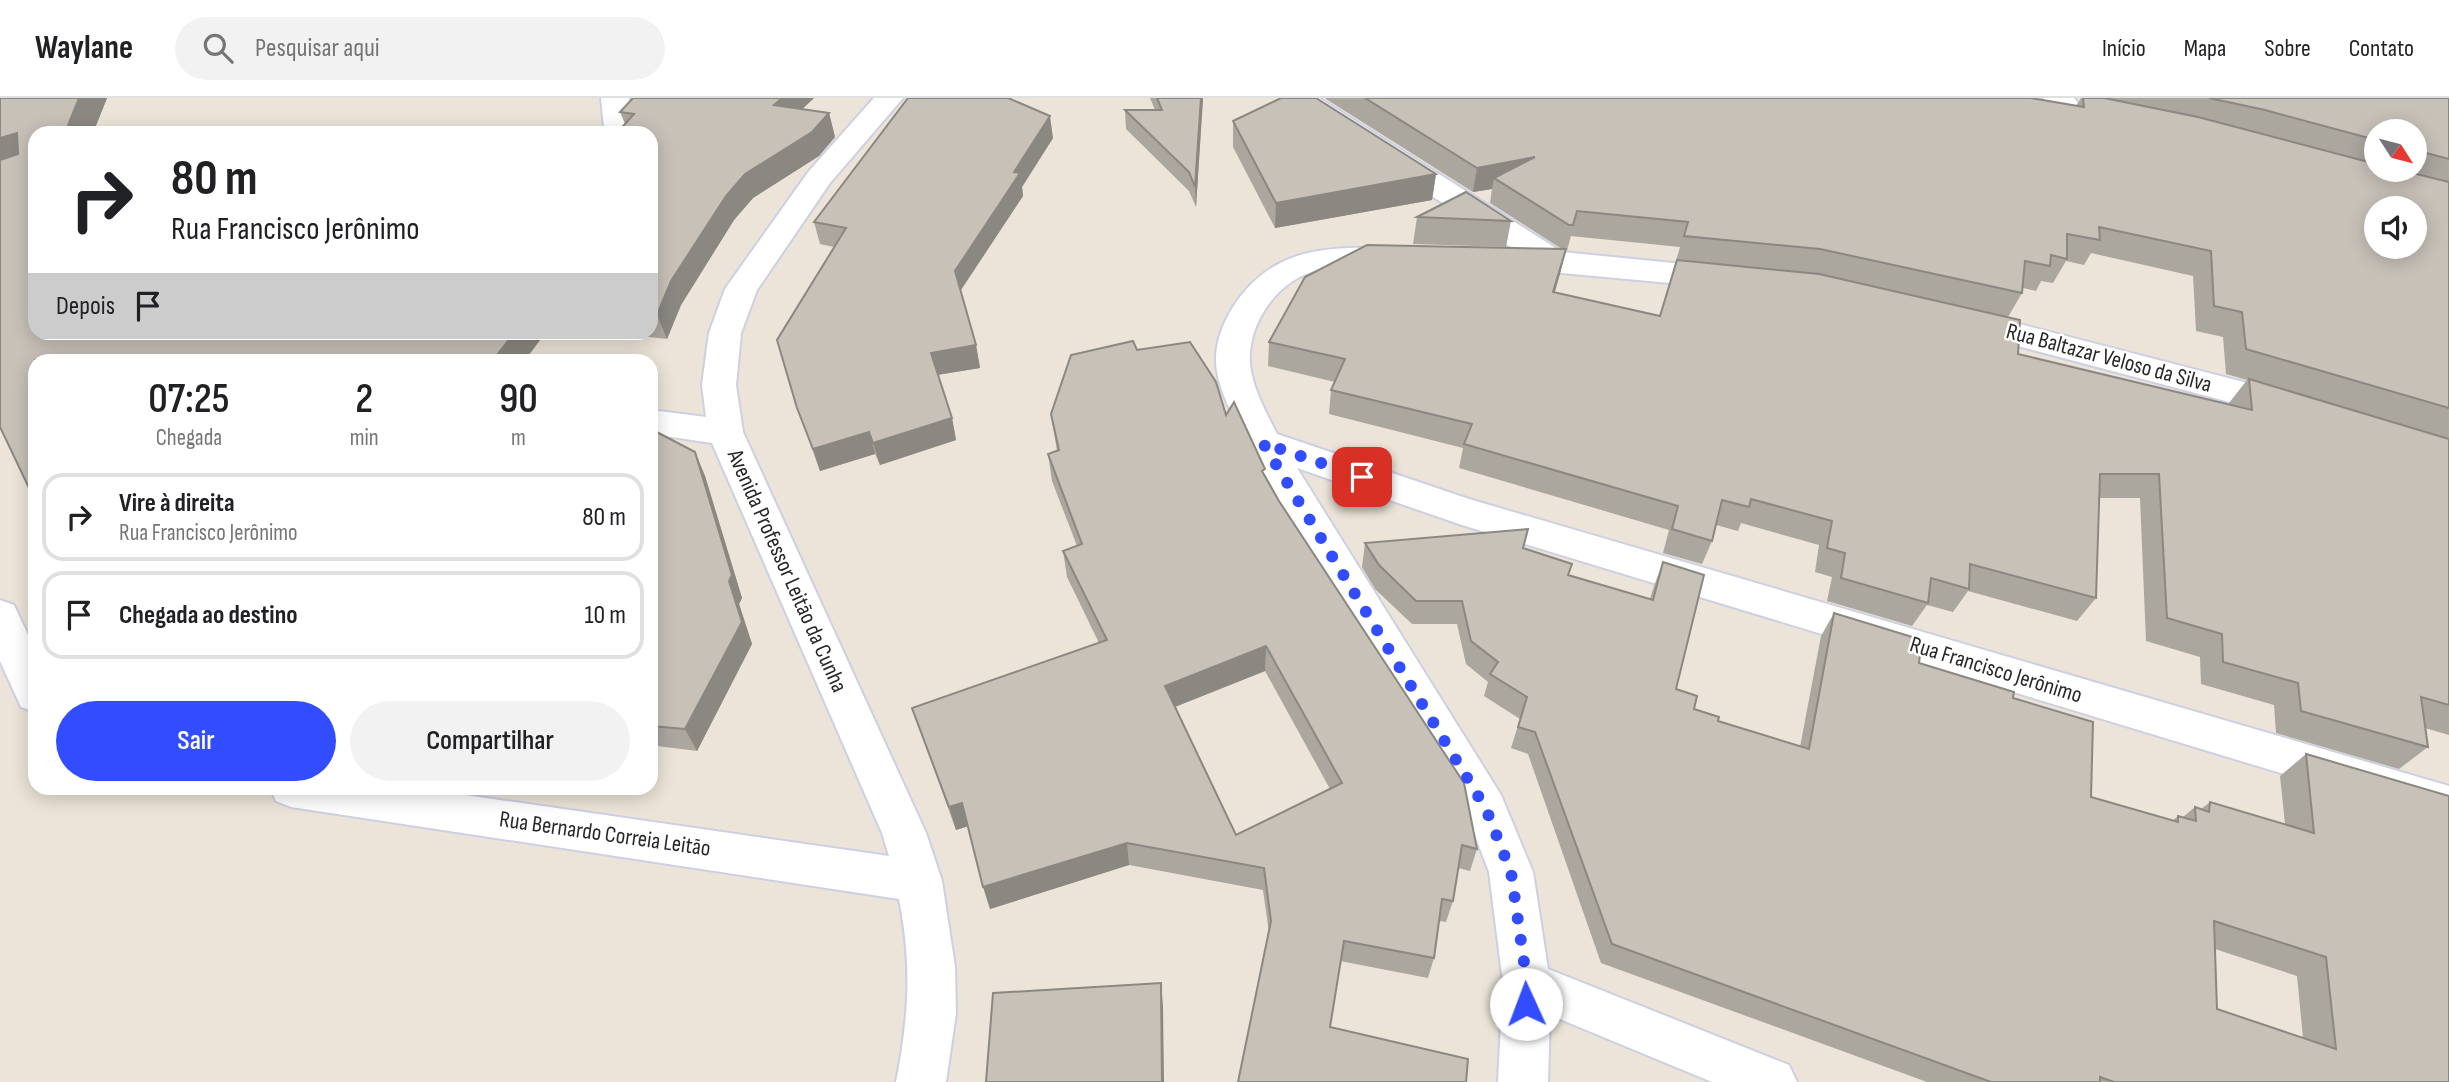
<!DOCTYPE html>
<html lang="pt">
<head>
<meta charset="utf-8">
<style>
  :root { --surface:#fff; --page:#f2f2f2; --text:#202124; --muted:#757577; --line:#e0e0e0; --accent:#324cff }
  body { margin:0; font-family:"Sofia Sans Condensed",sans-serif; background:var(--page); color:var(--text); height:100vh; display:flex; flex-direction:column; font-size:26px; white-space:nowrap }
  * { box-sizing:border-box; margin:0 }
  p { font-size:23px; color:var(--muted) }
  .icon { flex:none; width:38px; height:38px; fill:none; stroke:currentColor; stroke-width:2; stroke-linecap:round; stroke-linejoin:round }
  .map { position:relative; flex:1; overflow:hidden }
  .side { position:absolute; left:28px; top:256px; width:630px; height:441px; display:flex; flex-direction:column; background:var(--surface); border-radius:21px; box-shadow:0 4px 18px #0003 }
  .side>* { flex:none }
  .guide { position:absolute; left:28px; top:28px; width:630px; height:214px; border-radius:21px; box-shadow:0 4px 18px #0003; background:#fff; color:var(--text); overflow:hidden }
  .needle { width:46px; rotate:126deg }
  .controls { position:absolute; left:2364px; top:21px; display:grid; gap:14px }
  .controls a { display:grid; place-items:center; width:63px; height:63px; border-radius:50%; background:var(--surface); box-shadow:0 4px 18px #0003; font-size:35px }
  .pin { position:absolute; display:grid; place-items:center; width:60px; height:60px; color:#fff; margin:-30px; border-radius:14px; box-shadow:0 4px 10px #0006 }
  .me { position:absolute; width:77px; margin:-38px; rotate:358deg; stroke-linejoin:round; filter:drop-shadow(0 0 5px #0008) }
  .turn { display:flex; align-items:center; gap:24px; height:147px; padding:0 28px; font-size:32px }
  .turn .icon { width:91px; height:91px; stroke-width:2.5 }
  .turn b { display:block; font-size:49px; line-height:60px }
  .then { display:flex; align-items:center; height:66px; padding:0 28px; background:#0003; gap:14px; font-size:26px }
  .eta { display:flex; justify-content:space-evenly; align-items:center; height:119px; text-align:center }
  .eta b { font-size:42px; font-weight:600; line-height:49px }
  .cta { display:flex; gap:14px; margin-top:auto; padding:14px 28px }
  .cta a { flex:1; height:80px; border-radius:42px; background:var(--accent); color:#fff; font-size:28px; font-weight:600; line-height:80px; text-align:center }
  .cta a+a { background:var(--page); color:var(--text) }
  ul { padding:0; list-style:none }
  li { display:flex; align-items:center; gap:21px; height:88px; margin:0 14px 10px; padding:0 14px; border:4px solid var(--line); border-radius:21px }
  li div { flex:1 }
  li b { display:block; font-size:26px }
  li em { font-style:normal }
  header { display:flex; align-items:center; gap:42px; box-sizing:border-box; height:98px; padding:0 35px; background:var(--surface); border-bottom:2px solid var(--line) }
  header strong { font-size:33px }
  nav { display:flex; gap:38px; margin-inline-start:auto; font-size:24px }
  .search { width:490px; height:63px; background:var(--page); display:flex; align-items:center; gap:18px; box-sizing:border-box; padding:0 24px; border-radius:38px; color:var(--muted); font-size:26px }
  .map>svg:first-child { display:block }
</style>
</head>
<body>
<header>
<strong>Waylane</strong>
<div class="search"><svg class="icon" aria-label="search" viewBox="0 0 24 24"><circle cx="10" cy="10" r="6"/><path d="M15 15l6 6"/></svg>Pesquisar aqui</div>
<nav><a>Início</a><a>Mapa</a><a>Sobre</a><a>Contato</a></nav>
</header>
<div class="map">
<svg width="2449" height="984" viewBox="0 0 2449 984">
  <rect width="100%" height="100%" fill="#ece4d8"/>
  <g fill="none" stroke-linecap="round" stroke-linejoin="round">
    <defs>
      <g id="street">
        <path d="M601,0H629L632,31L629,35H600L604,29Z"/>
        <path d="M874,0H903L830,85L757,192L741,235L736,287L743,334L926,735L942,783L955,869L956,915L946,984H896C909,919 912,866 899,801L291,709L276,703L270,690H417L889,758L882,735L712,345L651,336V312L706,319L702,287L709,235L725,191L809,73Z"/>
        <path d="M1286,0H1319L1562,154L1724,170L1735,173L1740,180L1735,187L1724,190L1498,169L1493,162L1498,155L1515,152L1290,6Z"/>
        <path d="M2043,0H2074L2080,7L2076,13C2061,16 2052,12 2043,0Z"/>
        <path d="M1378,150L1400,153L1405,160L1400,167C1374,174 1346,167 1319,172C1279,180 1247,225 1250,265C1252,290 1266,314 1277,336L1469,401L2449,688V726L1462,427L1297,370L1501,697L1533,774L1548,871L1789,967L1797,984H1712L1550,917L1548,984H1498L1503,885L1489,774L1468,719L1245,345C1235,320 1218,293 1216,265C1215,245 1223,225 1233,209C1268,155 1317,148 1378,150Z"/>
        <path d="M1969,213L2290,296L2302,299L2307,308L2302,317L2290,320L1957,232L1953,224L1957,216Z"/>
        <path d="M0,502L14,507L35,552V614L21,609L0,563Z"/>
      </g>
    </defs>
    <!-- street casing -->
    <use href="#street" stroke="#cdd0e3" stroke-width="4"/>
    <!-- street -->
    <use href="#street" fill="#fff" fill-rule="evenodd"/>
  </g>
  <!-- wall -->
  <g fill="#aba69e" fill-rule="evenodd">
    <path d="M0,0H107L93,35H35V234H559L555,240L543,238L525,262H35V396L29,390L0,329Z"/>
    <path d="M633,0H814L802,11L829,15L835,39L819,58L753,100L734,122L681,207L667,241L605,234H651V35L625,26L620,14Z"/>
    <path d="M1150,0H1203L1196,109L1189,93L1126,31L1125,12H1155Z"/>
    <path d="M1326,0H2031L2076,8L2081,0H2449V637L2425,630L2428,649L2399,671L2276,635L2274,607L2201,586L2200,559L2146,543L2140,400H2099L2096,500L2077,523L1968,493L1953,514L1927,507L1912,528L1827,503L1832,479L1815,474L1819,447L1741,425L1738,433L1716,427L1712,443L1702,466L1663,455L1669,432L1459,370L1463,350L1329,316L1331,292L1335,284L1268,268L1269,244L1562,151L1490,105L1492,91L1473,94L1326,1ZM2376,33H2415V72H2376ZM1571,138L1680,149L1660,218L1555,194L1566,152H1567ZM2091,155L2193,178L2196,233L2223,239L2226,276L2247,282L2229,305V307L2018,256L2008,219L2022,195L2023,190L2036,193L2041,183L2053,185L2066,163L2084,167Z"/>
    <path d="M1233,23L1436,76L1432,102L1275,130L1233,49Z"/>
    <path d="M1053,40L1022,89L1023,98L960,193L976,247L980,270L938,277L952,320L956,342L880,367L875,356L820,373L797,310L834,149L820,146L814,124Z"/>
    <path d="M1417,119L1511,123L1506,149L1413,146Z"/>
    <path d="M1137,252L1226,317L1264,377L1477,751L1470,773L1458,770L1453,803L1446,824L1439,823L1434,860L1428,880L1340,863L1238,984L1269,835L1263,792L1129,767L990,811L968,728L956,732L912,610L1099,545L1067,479L1063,453L1077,448L1052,383L1048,356L1057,353L1051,316ZM1265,573L1330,691L1236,737L1175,609Z"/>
    <path d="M651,331L695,354L705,378L742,500L739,506L752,546L697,653L657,648L651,660Z"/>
    <path d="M1365,445L1523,450L1568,477L1650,501L1654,488L1663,464L1676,591L1694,611L1718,623L1800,649L1821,538L1834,515L1919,565L2013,600L2091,699L2172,723L2178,718L2183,719L2195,709L2201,711L2210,704L2285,726L2280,678L2306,656L2449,984H1927L1601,865L1528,656L1511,650L1520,621L1484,598L1488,584L1466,566L1457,526H1412L1375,491L1362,469ZM2215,851L2297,878L2303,940L2217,911Z"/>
  </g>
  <!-- shaded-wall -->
  <g fill="#8b8781">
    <path d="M79,0H107L93,35H65Z"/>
    <path d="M782,0H814L781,31L774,7Z"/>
    <path d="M1201,0H1203L1196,109L1195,89Z"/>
    <path d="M829,15L835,39L819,58L753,100L734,122L681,207L667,241L657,217L671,183L726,98L745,76Z"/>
    <path d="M1050,18L1053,40L1022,89L1023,98L959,195L955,173L1014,74Z"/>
    <path d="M17,35L35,57L0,70V40Z"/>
    <path d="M1535,59L1494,80L1492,91L1473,94L1477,70Z"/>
    <path d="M1436,76L1432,102L1275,130L1276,105Z"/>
    <path d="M1566,151L1560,176L1547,219L1553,194Z"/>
    <path d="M515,234H541L543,238L525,262H493Z"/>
    <path d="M553,234H559L555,240Z"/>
    <path d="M976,247L980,270L936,277L931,255Z"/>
    <path d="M952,320L956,342L880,367L873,345Z"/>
    <path d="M869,334L875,356L820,373L813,351Z"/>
    <path d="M695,354L705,378L742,500L739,506L752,546L697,653L685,631L729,483Z"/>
    <path d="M35,387V396L29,390Z"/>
    <path d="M1266,548L1265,573L1167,612L1165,588Z"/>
    <path d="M651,639L657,648L651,660Z"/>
    <path d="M962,705L969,728L956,732L949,709Z"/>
    <path d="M1127,745L1129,767L990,811L983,789Z"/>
    <path d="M1161,885L1163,909L1164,984H1162Z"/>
  </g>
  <!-- building -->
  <g fill="#c7c1b8" stroke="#8b8781" stroke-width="2" fill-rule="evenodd">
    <path d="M0,0H79L65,35H35V234H515L493,262H35V387L29,390L0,329V62L18,56L17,35L0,40Z"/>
    <path d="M633,0H782L774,7L829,15L812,34L745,76L726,98L671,183L657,217L651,216V35H617L634,16L620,14Z"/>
    <path d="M908,0H1008L1050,18L1014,74L1020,75L955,173L976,247L931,255L952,320L873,345L869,334L813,351L797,310L777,242L846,130L814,124Z"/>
    <path d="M1157,0H1201L1195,89L1189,74L1125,12H1162Z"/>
    <path d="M1281,0H1316L1436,76L1276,105L1233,23Z"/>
    <path d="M1365,0H2031L2084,9L2083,0H2104L2198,19L2376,66V72H2400L2449,84V310L2246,251L2242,214L2214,208L2211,153L2099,129L2100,142L2067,136V161L2051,157L2050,168L2025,163L2022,195L1820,151L1684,138L1688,124L1577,113L1573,127H1569L1494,80L1535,59L1477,70ZM2376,110H2415V149H2376Z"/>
    <path d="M2209,0H2449V61L2415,52V33H2376V42L2265,12Z"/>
    <path d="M1466,94L1511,123L1417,119Z"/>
    <path d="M1367,147L1566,151L1553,194L1660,218L1677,162L1819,176L2020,222L2018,256L2252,312L2249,281L2449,341V607L2421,599L2428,649L2301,613L2298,585L2223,564L2222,536L2167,520L2159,376H2100L2096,500L1970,466L1969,491L1931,480L1928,505L1841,480L1845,455L1827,450L1832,423L1751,401L1749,409L1722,402L1712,443L1672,431L1678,408L1464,346L1472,326L1331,292L1345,261L1269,244L1305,179Z"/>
    <path d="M1133,243L1137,252L1190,244L1216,284L1226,317L1234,304L1265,371L1262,373L1279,403L1464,685L1477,751L1462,747L1453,803L1442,801L1434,860L1344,843L1330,929L1468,961L1466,984H1238L1271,823L1264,770L1127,745L983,789L962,705L949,709L912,610L1107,542L1063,453L1082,446L1048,356L1059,352L1051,316L1071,257ZM1266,548L1342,685L1236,737L1165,588Z"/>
    <path d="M651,331L695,354L732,477L729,483L742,524L685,631L651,628Z"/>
    <path d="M1528,431L1523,450L1572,466L1568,477L1653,502L1663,464L1704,477L1676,591L1697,598L1694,611L1719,619L1718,623L1809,651L1834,515L1922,542L1919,565L2014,594L2013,600L2093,624L2091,699L2178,724V718L2196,723L2195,709L2209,714L2210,704L2314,735L2306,656L2449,698V984H2114L2100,979V984H1991L1612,846L1535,634L1518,629L1527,599L1490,576L1498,564L1471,543L1462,503H1416L1379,467L1365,445ZM2214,823L2326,859L2336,951L2217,911Z"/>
    <path d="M1161,885L1162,984H986L993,895Z"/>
  </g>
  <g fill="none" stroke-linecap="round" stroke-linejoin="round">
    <!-- route -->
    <path stroke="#324cff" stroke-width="12" stroke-dasharray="0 21.6" d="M1362,379L1263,345L1486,711L1511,774L1527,885L1526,906"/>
  </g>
  <g text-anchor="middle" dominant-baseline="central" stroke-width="5" stroke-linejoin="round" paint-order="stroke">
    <!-- street labels -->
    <g font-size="23" fill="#282828" stroke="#fff">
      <text transform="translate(2109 260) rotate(15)">Rua Baltazar Veloso da Silva</text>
      <text transform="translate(787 473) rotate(66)">Avenida Professor Leitão da Cunha</text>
      <text transform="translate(1996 572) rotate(17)">Rua Francisco Jerônimo</text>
      <text transform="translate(605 736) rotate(8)">Rua Bernardo Correia Leitão</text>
    </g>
  </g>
</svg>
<div class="controls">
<a><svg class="needle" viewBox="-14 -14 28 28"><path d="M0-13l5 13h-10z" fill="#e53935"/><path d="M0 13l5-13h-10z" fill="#757577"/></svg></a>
<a><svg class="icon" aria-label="sound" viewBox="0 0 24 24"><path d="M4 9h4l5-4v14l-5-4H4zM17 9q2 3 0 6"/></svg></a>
</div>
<div class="pin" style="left:1362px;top:379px;background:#d93025"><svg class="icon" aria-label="arrive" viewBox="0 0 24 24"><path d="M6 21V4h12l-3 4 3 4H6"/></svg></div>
<svg class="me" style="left:1526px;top:906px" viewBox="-20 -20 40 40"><circle r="19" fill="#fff"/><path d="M0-13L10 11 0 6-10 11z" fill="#324cff"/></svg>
<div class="guide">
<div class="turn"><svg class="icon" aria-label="right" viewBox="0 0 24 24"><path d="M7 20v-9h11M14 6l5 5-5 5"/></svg><div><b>80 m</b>Rua Francisco Jerônimo</div></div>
<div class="then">Depois<svg class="icon" aria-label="arrive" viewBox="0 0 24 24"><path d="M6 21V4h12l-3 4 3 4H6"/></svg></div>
</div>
<section class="side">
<div class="eta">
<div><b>07:25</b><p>Chegada</p></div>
<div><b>2</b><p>min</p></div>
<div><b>90</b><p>m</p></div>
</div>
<ul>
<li><svg class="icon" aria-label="right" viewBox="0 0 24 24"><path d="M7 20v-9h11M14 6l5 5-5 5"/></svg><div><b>Vire à direita</b><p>Rua Francisco Jerônimo</p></div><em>80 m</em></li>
<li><svg class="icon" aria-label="arrive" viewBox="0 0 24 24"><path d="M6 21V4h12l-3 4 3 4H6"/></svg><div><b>Chegada ao destino</b></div><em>10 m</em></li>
</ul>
<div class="cta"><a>Sair</a><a>Compartilhar</a></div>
</section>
</div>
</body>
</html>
